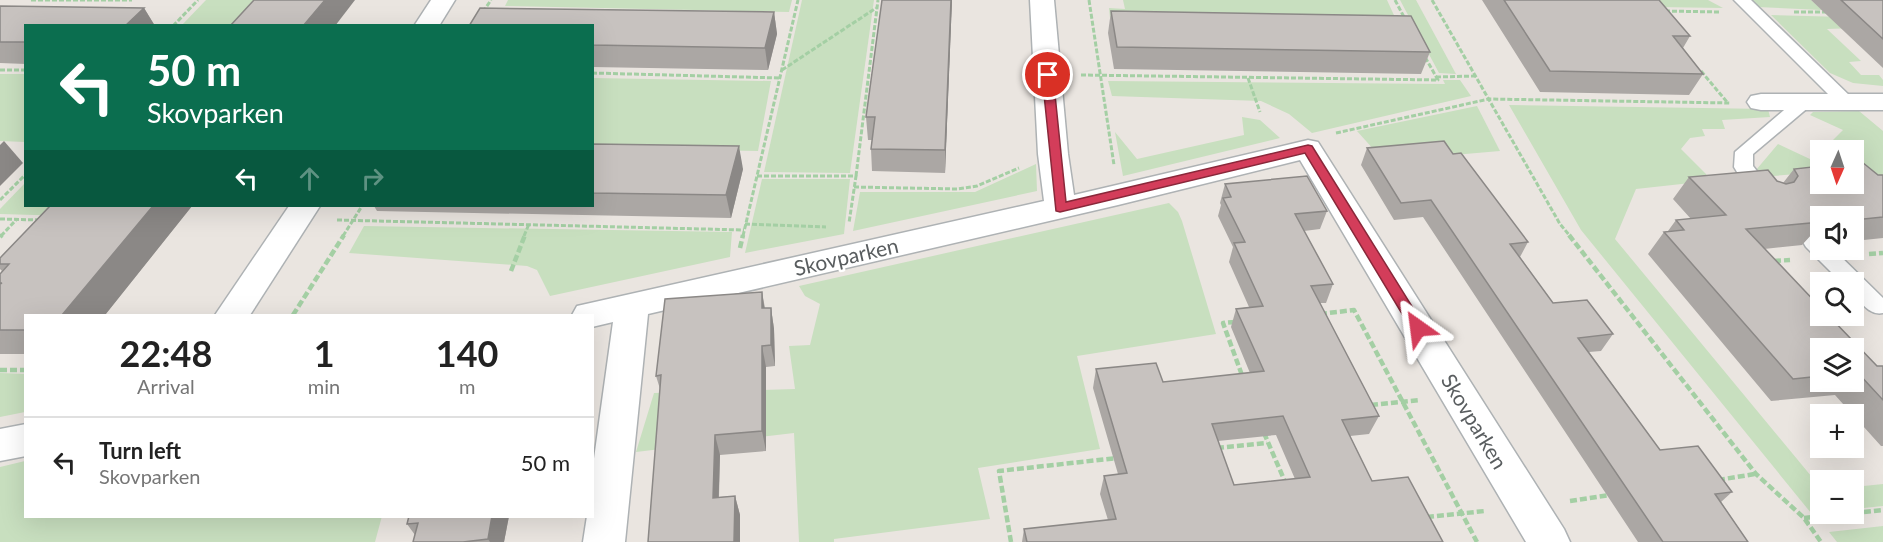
<!DOCTYPE html>
<html lang="en">
<head>
<meta charset="utf-8">
<style>
  :root { --surface:#fff; --page:#f2f2f2; --text:#222; --muted:#767676; --line:#e0e0e0 }
  body { margin:0; font-family:Lato,sans-serif; background:var(--page); color:var(--text); height:100vh; display:flex; flex-direction:column; font-size:22px; white-space:nowrap }
  * { box-sizing:border-box; margin:0 }
  p { font-size:20px; color:var(--muted) }
  .icon { flex:none; width:33px; height:33px; fill:none; stroke:currentColor; stroke-width:2; stroke-linecap:round; stroke-linejoin:round }
  .map { position:relative; flex:1; overflow:hidden }
  .details { position:absolute; left:24px; top:314px; width:570px; height:204px; display:flex; flex-direction:column; background:var(--surface); border-radius:0px; box-shadow:0 6px 24px #0002 }
  .details>* { flex:none }
  .hud { position:absolute; left:24px; top:24px; width:570px; height:183px; border-radius:0px; box-shadow:0 6px 24px #0002; background:#0b6e4f; color:#fff; overflow:hidden }
  .needle { width:39px; rotate:183deg }
  .controls { position:absolute; left:1810px; top:140px; display:grid; gap:12px }
  .controls a { display:grid; place-items:center; width:54px; height:54px; border-radius:0px; background:var(--surface); box-shadow:0 6px 24px #0002; font-size:30px }
  .pin { position:absolute; display:grid; place-items:center; width:51px; height:51px; color:#fff; margin:-26px; border:3px solid #fff; border-radius:50%; box-shadow:0 2px 6px #0007 }
  .me { position:absolute; width:66px; margin:-33px; rotate:329deg; stroke-linejoin:round; filter:drop-shadow(0 0 4px #0008) }
  .turn { display:flex; align-items:center; gap:21px; height:126px; padding:0 24px; font-size:27px }
  .turn .icon { width:78px; height:78px; stroke-width:2.5 }
  .turn b { display:block; font-size:42px; line-height:51px }
  .lanes { display:flex; align-items:center; height:57px; padding:0 24px; background:#0003; justify-content:center; gap:30px; direction:ltr }
  .lanes .off { opacity:.35 }
  .eta { display:flex; justify-content:space-evenly; align-items:center; height:102px; text-align:center }
  .eta b { font-size:36px; font-weight:700; line-height:42px }
  ul { padding:0; list-style:none }
  li { display:flex; align-items:center; gap:18px; height:90px; padding:0 24px; border-top:2px solid var(--line) }
  li div { flex:1 }
  li b { display:block; font-size:22px }
  li em { font-style:normal }
  .map>svg:first-child { display:block }
</style>
</head>
<body>
<div class="map">
<svg width="1883" height="542" viewBox="0 0 1883 542">
  <rect width="100%" height="100%" fill="#eae5e0"/>
  <!-- green -->
  <g fill="#c8dfbf">
    <path d="M206,0H274L251,25L181,26Z"/>
    <path d="M508,0H792L789,12L505,6Z"/>
    <path d="M802,0H874L850,173L764,172Z"/>
    <path d="M1123,0H1387L1398,24L1110,18L1109,8L1125,9Z"/>
    <path d="M1400,0H1416L1456,74L1439,73Z"/>
    <path d="M1644,0H1708L1723,8L1657,7Z"/>
    <path d="M1750,0H1811L1822,10L1757,7Z"/>
    <path d="M1771,15L1883,18V27L1827,29L1861,61L1849,62L1861,75H1879L1883,80V86L1853,83L1830,73Z"/>
    <path d="M0,74H25V142L0,141Z"/>
    <path d="M593,78L771,81L758,151L593,148Z"/>
    <path d="M1443,80H1460L1471,96L1312,133L1289,114L1261,101L1112,96L1108,81L1445,84Z"/>
    <path d="M1509,105L1768,109L1770,117L1722,120L1725,129H1702L1705,136L1690,138L1681,149L1706,174L1709,181L1636,189L1615,239L1821,488V512L1811,513L1581,230Z"/>
    <path d="M1477,106L1500,151L1384,161L1357,131Z"/>
    <path d="M1859,111L1883,131V177L1859,168L1854,169V150H1823L1843,130L1810,115L1813,112Z"/>
    <path d="M1242,117L1260,120L1280,138L1123,176L1115,132L1137,159L1244,135Z"/>
    <path d="M1778,144L1812,160L1821,151V172L1761,177L1756,170Z"/>
    <path d="M1036,164L1037,191L853,231L860,192H975Z"/>
    <path d="M762,179H850L844,234L745,253Z"/>
    <path d="M25,183L26,206H93L69,216L0,214V209Z"/>
    <path d="M1169,203L1178,212L1182,221L1216,334L1077,356L1100,449L978,468L990,519L834,539V542H799L794,433L636,452L654,393L795,389L789,346L810,345L820,304L805,296L799,286Z"/>
    <path d="M364,226L732,232L730,257L550,296L537,270L527,266L349,253Z"/>
    <path d="M0,373L25,374V412L0,417Z"/>
    <path d="M25,461L26,516H382L375,542H0V467Z"/>
    <path d="M1883,484V506L1854,509V487Z"/>
    <path d="M1883,526V542H1837L1829,532Z"/>
  </g>
  <g fill="none" stroke-linecap="round" stroke-linejoin="round">
    <defs>
      <g id="lane">
        <path d="M1734,0H1751L1852,98L1855,102L1852,106H1840Z"/>
        <path d="M1804,97L1810,98L1813,102L1810,106L1753,154V166L1773,192L1770,197C1753,201 1742,180 1734,167L1735,152L1798,98Z"/>
        <path d="M1813,235L1821,238V249H1833L1883,298V313C1870,316 1862,303 1854,295V282H1841L1806,247L1803,242L1806,237Z"/>
      </g>
      <g id="street">
        <path d="M431,0H455L439,26H414Z"/>
        <path d="M1030,0H1054L1068,154L1074,195L1308,140L1318,142L1564,529L1570,542H1526L1300,160L1118,205L648,314L625,542H583L587,516H592V473L613,322L592,327V315H572L577,306L1044,201L1038,154Z"/>
        <path d="M1761,94H1883V110H1761L1751,108L1747,102L1751,96Z"/>
        <path d="M289,206H320L250,315H215Z"/>
        <path d="M26,424V456L0,461V429Z"/>
      </g>
    </defs>
    <!-- lane casing -->
    <use href="#lane" stroke="#aeb2b4" stroke-width="3"/>
    <!-- street casing -->
    <use href="#street" stroke="#aeb2b4" stroke-width="3"/>
    <!-- path-far1 -->
    <g stroke="#a4cfa4" stroke-width="3" stroke-dasharray="5 2" stroke-linecap="butt">
      <path d="M31,0H132"/>
      <path d="M1089,0L1114,165"/>
      <path d="M1395,0L1405,19"/>
      <path d="M1432,0L1560,224L1570,236"/>
      <path d="M1665,11L1720,12"/>
      <path d="M483,12L491,0"/>
      <path d="M1794,12H1828"/>
      <path d="M173,26L198,0"/>
      <path d="M0,70H26"/>
      <path d="M782,70L876,8"/>
      <path d="M1701,71L1727,102"/>
      <path d="M592,73L780,78"/>
      <path d="M1081,75L1438,80L1425,57"/>
      <path d="M1436,77L1476,76"/>
      <path d="M1248,78L1260,112"/>
      <path d="M1336,133L1489,99L1730,103"/>
      <path d="M757,176H856L849,223"/>
      <path d="M856,176L878,0"/>
      <path d="M854,187L958,189L977,186L1019,168"/>
      <path d="M0,200L26,174"/>
      <path d="M0,219L41,220"/>
      <path d="M337,220L744,230"/>
      <path d="M745,224L826,227"/>
      <path d="M1,236L16,220"/>
      <path d="M343,236L362,206"/>
      <path d="M524,236L529,224"/>
      <path d="M743,236L798,0"/>
    </g>
    <!-- path -->
    <g stroke="#a4cfa4" stroke-width="4.5" stroke-dasharray="7 3" stroke-linecap="butt">
      <path d="M1569,235L1756,474L1804,518L1821,542"/>
      <path d="M0,237L2,235"/>
      <path d="M740,248L743,235"/>
      <path d="M1869,254L1883,253"/>
      <path d="M1774,261L1790,260"/>
      <path d="M511,271L525,235"/>
      <path d="M1320,314L1354,310L1477,542"/>
      <path d="M293,315L344,235"/>
      <path d="M1235,322L1223,323L1243,378"/>
      <path d="M0,370H26"/>
      <path d="M1371,405L1420,400"/>
      <path d="M1264,433L1286,484"/>
      <path d="M1217,448L1267,443"/>
      <path d="M1718,480L1755,474"/>
      <path d="M1570,501L1610,495"/>
      <path d="M1854,513L1883,510"/>
      <path d="M1427,517L1485,511"/>
      <path d="M1804,518L1853,513"/>
      <path d="M1011,542L999,471L1117,458"/>
    </g>
    <!-- lane -->
    <use href="#lane" fill="#fff" fill-rule="evenodd"/>
    <!-- street -->
    <use href="#street" fill="#fff" fill-rule="evenodd"/>
  </g>
  <!-- wall -->
  <g fill="#aba7a4" fill-rule="evenodd">
    <path d="M882,0H952L945,173L872,171L871,149L872,140H868L866,117Z"/>
    <path d="M1482,0H1659L1690,36L1683,48L1703,74L1689,95L1540,92Z"/>
    <path d="M1811,0H1883V68Z"/>
    <path d="M0,6L144,8L155,26H26V64L0,63Z"/>
    <path d="M1111,11L1430,52L1421,74L1114,69L1108,33Z"/>
    <path d="M774,12L777,34L768,70L592,67V26Z"/>
    <path d="M592,144L743,169L731,218L377,211L374,206H592Z"/>
    <path d="M1367,148L1453,154L1528,242L1520,257L1553,303L1613,334L1601,351L1589,352L1660,450L1732,492L1721,502L1748,542H1638L1423,217L1394,220L1361,165Z"/>
    <path d="M1794,169L1878,175H1883V238L1854,241V216H1821V236L1813,233L1802,245L1764,249L1877,366H1883V446H1881L1854,416V414H1852L1835,395L1771,401L1648,254L1664,232L1668,231L1676,220L1691,219L1673,199L1689,177L1777,181L1783,183ZM1821,348H1854V381H1821Z"/>
    <path d="M1225,184L1327,211L1320,229L1304,231L1333,284L1326,303H1320L1379,416L1369,434L1350,436L1372,481L1443,542H1022L1024,529L1108,520L1100,494L1104,476L1118,474L1093,388L1096,369L1163,382L1250,373L1231,327L1236,309L1249,307L1229,262L1233,247L1218,216L1221,205L1220,203ZM1276,435L1295,479L1234,485L1218,441Z"/>
    <path d="M50,206H192L105,315H26V354H0V274L2,271L0,269V258Z"/>
    <path d="M762,292L765,308H771L774,329L775,366L766,367V451L720,455L719,497L735,496L740,515V542H648L660,389L656,376Z"/>
    <path d="M409,516H509L504,542H413L415,535L407,524Z"/>
  </g>
  <!-- shaded-wall -->
  <g fill="#8b8886">
    <path d="M325,0H355L335,26H303Z"/>
    <path d="M951,0H952L945,173V150Z"/>
    <path d="M144,8L155,26H125Z"/>
    <path d="M774,12L777,34L768,70L765,48Z"/>
    <path d="M4,141L23,163L0,186V145Z"/>
    <path d="M739,146L743,169L731,218L726,195Z"/>
    <path d="M153,206H192L105,315H62Z"/>
    <path d="M1832,210L1827,216H1821V222L1815,223L1823,213Z"/>
    <path d="M762,292L765,312L762,308Z"/>
    <path d="M771,308L774,329L775,366L771,345Z"/>
    <path d="M762,346L766,367V451L762,431Z"/>
    <path d="M715,435L720,455L718,517L713,498Z"/>
    <path d="M735,496L740,515V542H734Z"/>
    <path d="M492,516H509L504,542H490L488,539Z"/>
  </g>
  <!-- building -->
  <g fill="#c7c2bf" stroke="#8b8886" stroke-width="1.5" fill-rule="evenodd">
    <path d="M254,0H325L303,26H230Z"/>
    <path d="M882,0H951L945,150L871,149L875,117H866Z"/>
    <path d="M1504,0H1659L1690,36H1673L1703,74L1550,71Z"/>
    <path d="M1841,0H1883V39Z"/>
    <path d="M0,6L144,8L125,26H26V42H0Z"/>
    <path d="M480,8L774,12L765,48L592,45V26H469Z"/>
    <path d="M1111,11L1411,16L1430,52L1117,47Z"/>
    <path d="M1444,141L1453,154L1461,153L1528,242L1510,244L1553,303L1587,300L1613,334L1578,338L1660,450L1698,446L1732,492L1715,494L1748,542H1663L1431,200L1401,203L1367,148Z"/>
    <path d="M592,144L739,146L726,195L592,193Z"/>
    <path d="M1862,162L1878,175H1883V217L1854,220V216H1843L1842,214L1832,210L1823,213L1820,218L1821,222L1746,229L1821,308V315H1828L1877,366H1883V400L1858,373H1854V348H1821V376L1793,379L1664,232L1684,230L1676,220L1726,215L1689,177L1768,170L1777,181L1786,184L1794,182L1798,176L1794,169L1821,166V183H1854V163Z"/>
    <path d="M1307,176L1327,211L1295,214L1333,284L1311,286L1379,416L1342,420L1372,481L1408,477L1443,542H1027L1024,529L1116,519L1104,476L1127,473L1096,369L1156,363L1163,382L1264,371L1236,309L1263,306L1234,243L1245,242L1223,198L1231,197L1225,184ZM1283,416L1310,477L1234,485L1212,424Z"/>
    <path d="M50,206H153L62,315H26V330H0V284L2,283H0V274L9,264H0V258Z"/>
    <path d="M762,292V308H771V345L762,346V431L715,435L713,498L735,496L734,542H648L661,375L656,376L665,299Z"/>
    <path d="M409,516H492L488,539L463,542H413L418,523L407,524Z"/>
  </g>
  <!-- route -->
  <path fill="#d33d5a" stroke="#89283a" stroke-width="1.5" d="M1048,72L1053,75L1066,202L1308,145L1312,146L1423,324L1425,328L1423,332H1413L1305,153L1060,212L1056,211L1042,75Z"/>
  <g text-anchor="middle" dominant-baseline="central" stroke-width="5" stroke-linejoin="round" paint-order="stroke">
    <!-- street labels -->
    <g font-size="21" fill="#595d5f" stroke="#fff">
      <text transform="translate(846 256) rotate(-13)">Skovparken</text>
      <text transform="translate(1475 421) rotate(59)">Skovparken</text>
    </g>
  </g>
</svg>
<div class="controls">
<a><svg class="needle" viewBox="-14 -14 28 28"><path d="M0-13l5 13h-10z" fill="#e53935"/><path d="M0 13l5-13h-10z" fill="#767676"/></svg></a>
<a><svg class="icon" aria-label="sound" viewBox="0 0 24 24"><path d="M4 9h4l5-4v14l-5-4H4zM17 9q2 3 0 6"/></svg></a>
<a><svg class="icon" aria-label="search" viewBox="0 0 24 24"><circle cx="10" cy="10" r="6"/><path d="M15 15l6 6"/></svg></a>
<a><svg class="icon" aria-label="layers" viewBox="0 0 24 24"><path d="M12 4l9 5-9 5-9-5zM3 14l9 5 9-5"/></svg></a>
<a>+</a>
<a>−</a>
</div>
<div class="pin" style="left:1048px;top:75px;background:#d93025"><svg class="icon" aria-label="arrive" viewBox="0 0 24 24"><path d="M6 21V4h12l-3 4 3 4H6"/></svg></div>
<svg class="me" style="left:1418px;top:328px" viewBox="-20 -20 40 40"><path d="M0-17L14 15 0 8-14 15z" fill="#d33d5a" stroke="#fff" stroke-width="4"/></svg>
<div class="hud">
<div class="turn"><svg class="icon" aria-label="left" viewBox="0 0 24 24"><path d="M17 20v-9H6M10 6l-5 5 5 5"/></svg><div><b>50 m</b>Skovparken</div></div>
<div class="lanes"><svg class="icon" aria-label="left" viewBox="0 0 24 24"><path d="M17 20v-9H6M10 6l-5 5 5 5"/></svg><svg class="icon off" aria-label="ahead" viewBox="0 0 24 24"><path d="M12 20V5M6 11l6-6 6 6"/></svg><svg class="icon off" aria-label="right" viewBox="0 0 24 24"><path d="M7 20v-9h11M14 6l5 5-5 5"/></svg></div>
</div>
<section class="details">
<div class="eta">
<div><b>22:48</b><p>Arrival</p></div>
<div><b>1</b><p>min</p></div>
<div><b>140</b><p>m</p></div>
</div>
<ul>
<li><svg class="icon" aria-label="left" viewBox="0 0 24 24"><path d="M17 20v-9H6M10 6l-5 5 5 5"/></svg><div><b>Turn left</b><p>Skovparken</p></div><em>50 m</em></li>
</ul>
</section>
</div>
</body>
</html>
